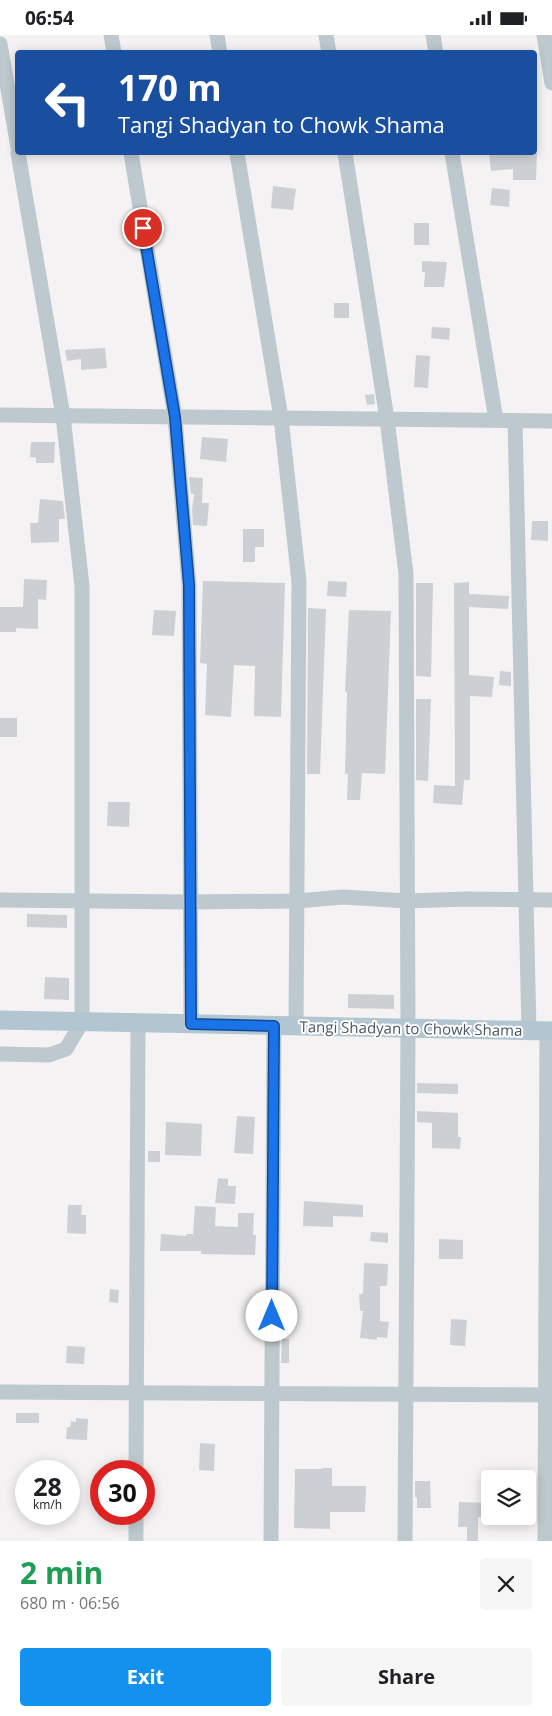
<!DOCTYPE html>
<html lang="en">
<head>
<meta charset="utf-8">
<style>
  :root { --surface:#fff; --page:#f6f6f6; --text:#202124; --muted:#757577; --accent:#1291ef }
  body { margin:0; font-family:"Open Sans",sans-serif; background:var(--page); color:var(--text); height:100vh; display:flex; flex-direction:column; font-size:19px; white-space:nowrap }
  * { box-sizing:border-box; margin:0 }
  p { font-size:16px; color:var(--muted) }
  .icon { flex:none; width:28px; height:28px; fill:none; stroke:currentColor; stroke-width:2; stroke-linecap:round; stroke-linejoin:round }
  .map { position:relative; height:1506px; overflow:hidden }
  .panel { display:flex; flex-direction:column; background:var(--surface); flex:1 }
  .panel>* { flex:none }
  .hud { position:absolute; left:15px; top:15px; width:522px; height:105px; border-radius:5px; box-shadow:0 2px 12px #0003; background:#1a4fa0; color:#fff; overflow:hidden }
  .tools { position:absolute; left:481px; top:1435px; display:grid; gap:10px }
  .tools a { display:grid; place-items:center; width:55px; height:55px; border-radius:5px; background:var(--surface); box-shadow:0 2px 12px #0003; font-size:25px }
  .speed { position:absolute; left:15px; top:1425px; display:flex; gap:10px; font-size:25px; font-weight:700; text-align:center }
  .speed>* { display:grid; place-content:center; width:65px; height:65px; border-radius:50%; background:var(--surface); box-shadow:0 2px 12px #0003; line-height:1 }
  .speed small { font-size:12px; font-weight:400 }
  .speed .limit { border:8px solid #d22; background:#fff; color:#111 }
  .pin { position:absolute; display:grid; place-items:center; width:42px; height:42px; color:#fff; margin:-21px; border:2px solid #fff; border-radius:50%; box-shadow:0 1px 5px #0007 }
  .me { position:absolute; width:55px; margin:-28px; rotate:0deg; stroke-linejoin:round; filter:drop-shadow(0 0 4px #0008) }
  .turn { display:flex; align-items:center; gap:18px; height:105px; padding:0 20px; font-size:22px }
  .turn .icon { width:65px; height:65px; stroke-width:2.5 }
  .turn b { display:block; font-size:35px; line-height:42px }
  .round { display:grid; place-items:center; flex:none; width:52px; height:52px; border-radius:5px; background:var(--page) }
  .headline { display:flex; align-items:center; justify-content:space-between; height:85px; padding:0 20px }
  h1 { font-size:30px; font-weight:700; line-height:38px; color:#1e9e55 }
  .action { display:flex; gap:10px; margin-top:auto; padding:10px 20px }
  .action a { flex:1; height:58px; border-radius:5px; background:var(--accent); color:#fff; font-size:20px; font-weight:700; line-height:58px; text-align:center }
  .action a+a { background:var(--page); color:var(--text) }
  .status { display:flex; justify-content:space-between; align-items:center; height:35px; padding:0 25px; background:var(--surface); direction:ltr }
  .status svg { height:14px; fill:currentColor }
  .map>svg:first-child { display:block }
</style>
</head>
<body>
<div class="status"><b>06:54</b><svg viewBox="0 0 49 12"><path d="M0 12V9h3v3zM5 12V6h3v6zM10 12V3h3v9zM15 12V0h3v12zM26 1h20v11H26zM47 4h2v5h-2z"/></svg></div>
<div class="map">
<svg width="552" height="1506" viewBox="0 0 552 1506">
  <rect width="100%" height="100%" fill="#f4f2f3"/>
  <!-- building -->
  <g fill="#ccd0d5">
    <path d="M489,118H537L536,145H513V134L491,136Z"/>
    <path d="M273,151L296,154L293,175L271,173Z"/>
    <path d="M492,153L510,155L509,172L490,170Z"/>
    <rect x="414" y="188" width="15" height="22"/>
    <path d="M422,226L447,227L444,252H424L425,237H422Z"/>
    <rect x="334" y="268" width="15" height="15"/>
    <path d="M432,292L450,293L449,305L431,303Z"/>
    <path d="M105,313L107,333L81,335V324L67,326L65,315Z"/>
    <path d="M416,320L430,321L428,353L414,352Z"/>
    <path d="M374,359L375,369L367,370L365,360Z"/>
    <path d="M202,402L228,404L226,427L200,424Z"/>
    <path d="M31,407H55L54,428H36V423L30,422Z"/>
    <path d="M189,442L203,443L202,468H209L207,491L193,490L192,475L194,459H191Z"/>
    <path d="M40,464L63,466L65,484H59V507L31,508L30,488H38Z"/>
    <path d="M532,486H548V506L531,505Z"/>
    <path d="M243,494H264V512H255V527H243Z"/>
    <path d="M24,544L47,545L46,565L38,564V594L16,593V597H0V572H23Z"/>
    <path d="M203,546L285,548L281,682L254,681L255,631L234,630L231,682L205,680L207,629L200,628Z"/>
    <path d="M328,546L347,547L346,562L327,561Z"/>
    <path d="M469,547V559L509,561L508,574L469,572V640L494,642L492,662L470,661V745H464L462,770L433,768L434,750L455,751L454,548Z"/>
    <path d="M416,548H433L431,642L416,641Z"/>
    <path d="M308,573L326,574L320,739H307Z"/>
    <path d="M154,575L176,576L174,601L152,600Z"/>
    <path d="M349,575L391,576L385,739L362,738L360,765H347L348,739H345L347,657H345Z"/>
    <path d="M500,636L511,637V651L499,650Z"/>
    <path d="M416,664H431L428,746L416,745Z"/>
    <rect x="0" y="683" width="17" height="19"/>
    <path d="M108,767H130L129,792L107,791Z"/>
    <path d="M27,879L67,880V893L27,892Z"/>
    <path d="M45,942L69,943V965L44,964Z"/>
    <path d="M348,959L394,960V974L348,973Z"/>
    <path d="M417,1048L458,1049V1059L417,1058Z"/>
    <path d="M417,1076L458,1078V1102H461L460,1114L432,1113V1088L417,1087Z"/>
    <path d="M237,1081L255,1082L253,1119L234,1118Z"/>
    <path d="M166,1087L202,1089L201,1121L165,1120Z"/>
    <rect x="148" y="1116" width="12" height="11"/>
    <path d="M218,1143L228,1144V1151H236L235,1169L215,1168Z"/>
    <path d="M304,1166L363,1170V1182L333,1181V1192L303,1191Z"/>
    <path d="M68,1170H82L81,1180H86V1199L67,1198Z"/>
    <path d="M195,1171L216,1172L215,1191L238,1192V1178H254L253,1200H256L255,1220L201,1219V1216H160L161,1199L186,1201V1199H193Z"/>
    <path d="M371,1197L388,1198V1208L370,1206Z"/>
    <path d="M439,1204L463,1205V1224H439Z"/>
    <path d="M364,1228L388,1229L387,1251H380V1286L389,1287L387,1303L377,1302V1305L360,1303L363,1276H360L359,1259H363Z"/>
    <path d="M110,1254L119,1255L118,1268L109,1267Z"/>
    <path d="M451,1284L467,1285L465,1311L450,1310Z"/>
    <path d="M282,1304H289V1328H281Z"/>
    <path d="M67,1311L85,1312L84,1329L66,1328Z"/>
    <rect x="16" y="1378" width="23" height="10"/>
    <path d="M76,1383L88,1384L87,1405L66,1404L67,1392H70L71,1386L76,1387Z"/>
    <path d="M200,1408L215,1409L214,1436L199,1435Z"/>
    <path d="M322,1433H332V1451H366L365,1477H330V1494L294,1493L295,1434H322Z"/>
    <path d="M415,1446H430L431,1473H417V1463L415,1462Z"/>
    <path d="M459,1467L490,1468V1482H478V1506H467V1492H458Z"/>
  </g>
  <g fill="none" stroke-linecap="round" stroke-linejoin="round">
    <!-- minor -->
    <g stroke="#bdc9cf" stroke-width="15">
      <path d="M111,0L114,18"/>
      <path d="M217,0L220,18"/>
      <path d="M326,0L329,18"/>
      <path d="M433,0L436,18"/>
      <path d="M544,0L552,48"/>
      <path d="M0,9L18,112"/>
      <path d="M131,118L175,382L189,550L191,989"/>
      <path d="M237,118L281,383L299,547L296,991"/>
      <path d="M345,118L387,384L406,539L408,994L405,1506"/>
      <path d="M452,118L496,385"/>
      <path d="M0,380L552,386"/>
      <path d="M515,386L529,996"/>
      <path d="M0,865L186,867L297,866L343,862L407,866L467,864L552,865"/>
      <path d="M0,1019L49,1020L66,1014L82,987V551L63,381L18,118"/>
      <path d="M0,1357L552,1360"/>
      <path d="M136,1436L138,988"/>
      <path d="M136,1506V1479"/>
      <path d="M271,1506L274,991"/>
      <path d="M545,1506L547,996"/>
    </g>
    <!-- major -->
    <path stroke="#b1c6d1" stroke-width="19" d="M0,985L552,996"/>
  </g>
  <g fill="none" stroke-linecap="round" stroke-linejoin="round">
    <defs>
      <path id="route" d="M143,193L175,382L189,550L191,989L274,991L272,1281"/>
    </defs>
    <!-- route casing -->
    <use href="#route" stroke="#114b97" stroke-width="12"/>
    <!-- route -->
    <use href="#route" stroke="#1a73e8" stroke-width="9"/>
  </g>
  <g text-anchor="middle" dominant-baseline="central" stroke-width="4" stroke-linejoin="round" paint-order="stroke">
    <!-- street labels -->
    <g font-size="15" fill="#495961" stroke="#fff">
      <text transform="translate(411 993) rotate(1)">Tangi Shadyan to Chowk Shama</text>
    </g>
  </g>
</svg>
<div class="tools">
<a><svg class="icon" aria-label="layers" viewBox="0 0 24 24"><path d="M12 4l9 5-9 5-9-5zM3 14l9 5 9-5"/></svg></a>
</div>
<div class="speed"><div>28<small>km/h</small></div><div class="limit">30</div></div>
<div class="pin" style="left:143px;top:193px;background:#d93025"><svg class="icon" aria-label="arrive" viewBox="0 0 24 24"><path d="M6 21V4h12l-3 4 3 4H6"/></svg></div>
<svg class="me" style="left:272px;top:1281px" viewBox="-20 -20 40 40"><circle r="19" fill="#fff"/><path d="M0-13L10 11 0 6-10 11z" fill="#1a73e8"/></svg>
<div class="hud">
<div class="turn"><svg class="icon" aria-label="left" viewBox="0 0 24 24"><path d="M17 20v-9H6M10 6l-5 5 5 5"/></svg><div><b>170 m</b>Tangi Shadyan to Chowk Shama</div></div>
</div>
</div>
<section class="panel">
<div class="headline"><div><h1>2 min</h1><p>680 m · 06:56</p></div><a class="round"><svg class="icon" aria-label="close" viewBox="0 0 24 24"><path d="M6 6l12 12M18 6L6 18"/></svg></a></div>
<div class="action"><a>Exit</a><a>Share</a></div>
</section>
</body>
</html>
